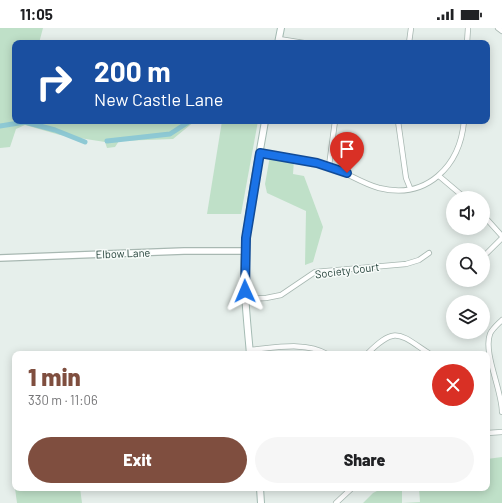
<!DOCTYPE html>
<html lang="en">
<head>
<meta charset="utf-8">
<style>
  :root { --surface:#fff; --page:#f6f6f6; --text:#202124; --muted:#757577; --accent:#7f4e3f }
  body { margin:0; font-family:Barlow,sans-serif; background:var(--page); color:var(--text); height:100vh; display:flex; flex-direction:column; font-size:15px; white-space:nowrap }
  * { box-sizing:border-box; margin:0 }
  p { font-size:13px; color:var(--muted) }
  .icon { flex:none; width:22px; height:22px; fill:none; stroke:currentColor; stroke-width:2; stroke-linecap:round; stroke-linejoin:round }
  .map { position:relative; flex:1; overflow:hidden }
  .details { position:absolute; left:12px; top:323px; width:478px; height:140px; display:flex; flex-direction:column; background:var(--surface); border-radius:8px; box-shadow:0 2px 10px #0003 }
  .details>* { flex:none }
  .banner { position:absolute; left:12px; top:12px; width:478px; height:84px; border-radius:8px; box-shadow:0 2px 10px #0003; background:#1a4fa0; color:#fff; overflow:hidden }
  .controls { position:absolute; left:446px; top:163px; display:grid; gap:8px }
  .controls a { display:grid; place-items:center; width:44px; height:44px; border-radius:50%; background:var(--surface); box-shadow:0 2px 10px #0003; font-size:20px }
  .pin { position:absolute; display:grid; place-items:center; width:34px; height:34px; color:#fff; margin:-41px -17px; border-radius:50% 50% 50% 0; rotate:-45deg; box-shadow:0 0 4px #0007 }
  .pin .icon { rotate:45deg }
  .me { position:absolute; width:44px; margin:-22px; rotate:359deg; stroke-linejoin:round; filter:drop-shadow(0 0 3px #0008) }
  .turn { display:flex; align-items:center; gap:14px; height:84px; padding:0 16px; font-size:18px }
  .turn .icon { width:52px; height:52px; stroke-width:2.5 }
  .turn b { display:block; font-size:28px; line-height:34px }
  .round { display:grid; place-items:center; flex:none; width:42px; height:42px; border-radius:21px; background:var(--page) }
  .head { display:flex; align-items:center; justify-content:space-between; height:68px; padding:0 16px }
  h1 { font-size:24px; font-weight:800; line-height:30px; color:var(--accent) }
  .button { display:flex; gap:8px; margin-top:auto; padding:8px 16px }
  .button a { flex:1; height:46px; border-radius:24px; background:var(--accent); color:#fff; font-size:16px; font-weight:800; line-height:46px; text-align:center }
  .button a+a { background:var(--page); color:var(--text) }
  .status { display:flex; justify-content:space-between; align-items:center; height:28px; padding:0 20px; background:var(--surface); direction:ltr }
  .status svg { height:11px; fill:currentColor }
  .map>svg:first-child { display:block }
</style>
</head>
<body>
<div class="status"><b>11:05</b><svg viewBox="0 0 49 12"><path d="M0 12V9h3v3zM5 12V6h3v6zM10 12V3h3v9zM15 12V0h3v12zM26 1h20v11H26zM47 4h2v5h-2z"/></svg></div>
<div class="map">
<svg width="502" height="475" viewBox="0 0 502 475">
  <rect width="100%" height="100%" fill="#e6efeb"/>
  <!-- green -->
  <g fill="#bfe0c8">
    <path d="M0,0H43L39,15H15V93H195L173,111L119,113L115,119L107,120L105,114L60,107L25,97L16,101L10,119L0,120Z"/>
    <path d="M222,93H258L241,186H207Z"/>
    <path d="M270,128L294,132L293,146L304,148L323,199L313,234L305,237L306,183L267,165L265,156Z"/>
    <path d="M502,429V475H363L373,465L379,462V460H402V475L420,474L419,460H487V431Z"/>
    <path d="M15,460H80L82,475H17Z"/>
  </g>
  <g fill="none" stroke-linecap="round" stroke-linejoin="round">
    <!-- canal -->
    <g stroke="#8ec9d4" stroke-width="5">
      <path d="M0,98L25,94L55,102L85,114"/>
      <path d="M107,113L170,106L190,93"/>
    </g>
    <defs>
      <g id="minor">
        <path d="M498,0L502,3"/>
        <path d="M279,11L304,15"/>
        <path d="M409,15L411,0"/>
        <path d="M467,15L468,0"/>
        <path d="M398,93L406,150L410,160"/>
        <path d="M260,125C282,129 306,131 328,138C346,144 361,155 379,160C427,172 460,138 464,93"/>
        <path d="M329,138L335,93"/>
        <path d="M439,148L465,170"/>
        <path d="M483,187L502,208"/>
        <path d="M487,225L502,210"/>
        <path d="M246,271L266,270L281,267L315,244L406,236L419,232L429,225"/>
        <path d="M502,292C498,296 492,301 490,306C483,325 502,362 502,384"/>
        <path d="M249,322C274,320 305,313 327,326"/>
        <path d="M367,326C396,297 399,306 430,326"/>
        <path d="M487,405L502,404"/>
        <path d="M336,475L352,460"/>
      </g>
      <path id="tertiary" d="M0,230L184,223H245"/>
      <g id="secondary">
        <path d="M278,15L281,0"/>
        <path d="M250,326C247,292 243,257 245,223C248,179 258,136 265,93"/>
        <path d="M260,460L261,475"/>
      </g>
    </defs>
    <!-- minor casing -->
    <use href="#minor" stroke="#a8b8b2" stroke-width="6"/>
    <!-- tertiary casing -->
    <use href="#tertiary" stroke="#a8b8b2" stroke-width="8"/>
    <!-- secondary casing -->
    <use href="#secondary" stroke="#a4bbb3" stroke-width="8"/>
    <!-- minor -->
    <use href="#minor" stroke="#fff" stroke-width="4.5"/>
    <!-- tertiary -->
    <use href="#tertiary" stroke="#fff" stroke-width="5.5"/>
    <!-- secondary -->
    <use href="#secondary" stroke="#fff" stroke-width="6"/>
  </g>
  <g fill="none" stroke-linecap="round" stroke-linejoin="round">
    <defs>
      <path id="route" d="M245,263L246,210L260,125L317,135L347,145"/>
    </defs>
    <!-- route casing -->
    <use href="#route" stroke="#114b97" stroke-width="10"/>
    <!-- route -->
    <use href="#route" stroke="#1a73e8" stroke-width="7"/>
  </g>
  <g text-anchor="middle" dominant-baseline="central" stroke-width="3" stroke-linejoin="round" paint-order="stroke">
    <!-- street labels -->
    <g font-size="11" fill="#24423a" stroke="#f7fbf9">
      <text transform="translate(123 225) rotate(-2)">Elbow Lane</text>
      <text transform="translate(347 242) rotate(-7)">Society Court</text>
    </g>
  </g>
</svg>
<div class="controls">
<a><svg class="icon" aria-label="sound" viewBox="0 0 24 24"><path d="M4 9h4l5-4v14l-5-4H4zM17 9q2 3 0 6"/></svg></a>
<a><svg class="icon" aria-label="search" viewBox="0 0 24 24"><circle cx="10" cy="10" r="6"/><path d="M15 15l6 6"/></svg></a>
<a><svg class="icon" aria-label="layers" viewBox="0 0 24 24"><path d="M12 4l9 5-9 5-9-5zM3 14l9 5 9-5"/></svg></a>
</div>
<div class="pin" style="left:347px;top:145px;background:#d93025"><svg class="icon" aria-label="arrive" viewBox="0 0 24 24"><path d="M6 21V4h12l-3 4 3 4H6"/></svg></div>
<svg class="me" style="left:245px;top:263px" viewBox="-20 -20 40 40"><path d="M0-17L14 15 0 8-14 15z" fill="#1a73e8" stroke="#fff" stroke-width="4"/></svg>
<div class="banner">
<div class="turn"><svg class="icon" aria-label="right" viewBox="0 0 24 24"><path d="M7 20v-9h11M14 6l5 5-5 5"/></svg><div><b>200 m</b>New Castle Lane</div></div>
</div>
<section class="details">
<div class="head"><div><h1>1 min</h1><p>330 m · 11:06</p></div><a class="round" style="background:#d93025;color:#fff"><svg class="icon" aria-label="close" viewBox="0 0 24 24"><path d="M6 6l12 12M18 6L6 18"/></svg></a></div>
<div class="button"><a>Exit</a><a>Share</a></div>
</section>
</div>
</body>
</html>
